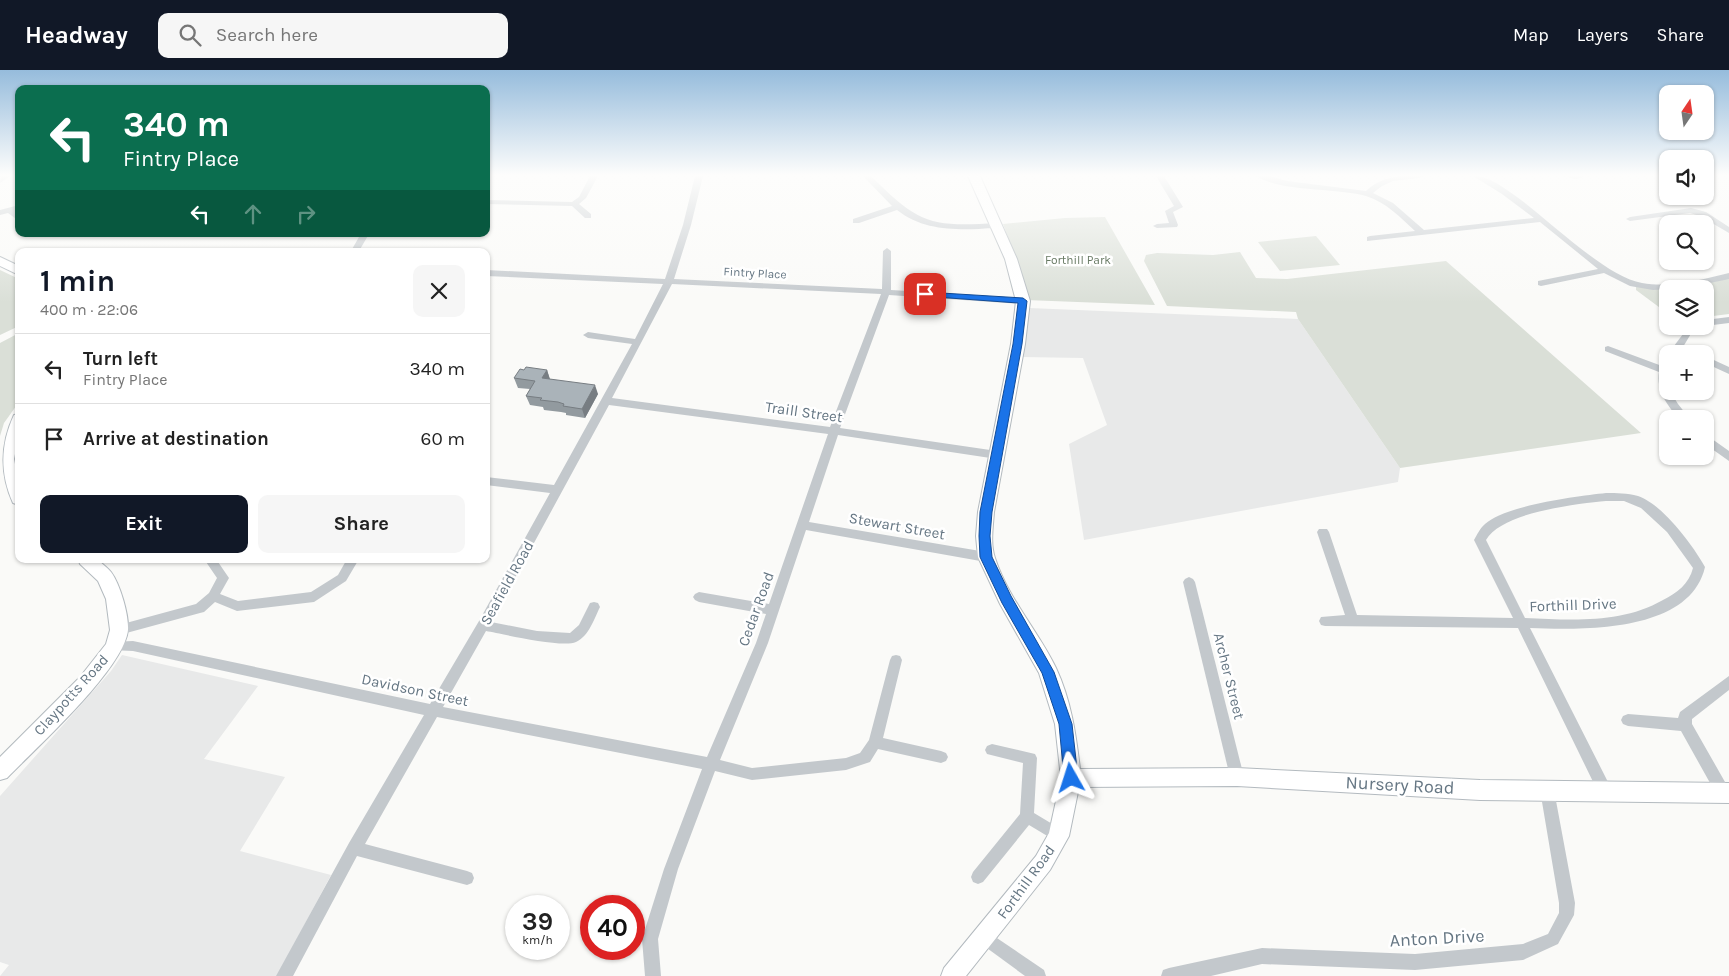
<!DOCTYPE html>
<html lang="en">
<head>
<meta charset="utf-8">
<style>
  :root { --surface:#fff; --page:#f6f6f6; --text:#222; --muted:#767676; --line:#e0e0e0; --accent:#111827 }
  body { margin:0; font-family:Karla,sans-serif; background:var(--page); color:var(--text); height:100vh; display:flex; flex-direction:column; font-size:19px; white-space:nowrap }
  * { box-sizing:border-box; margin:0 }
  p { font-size:16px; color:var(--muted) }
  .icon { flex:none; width:28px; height:28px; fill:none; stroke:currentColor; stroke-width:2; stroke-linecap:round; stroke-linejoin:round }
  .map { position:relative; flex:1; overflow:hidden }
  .drawer { position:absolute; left:15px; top:178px; width:475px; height:315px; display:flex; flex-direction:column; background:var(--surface); border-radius:10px; box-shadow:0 1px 4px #0004 }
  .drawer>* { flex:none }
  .guide { position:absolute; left:15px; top:15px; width:475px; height:152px; border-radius:10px; box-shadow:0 1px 4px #0004; background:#0b6e4f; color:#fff; overflow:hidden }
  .needle { width:32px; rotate:13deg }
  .buttons { position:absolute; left:1659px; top:15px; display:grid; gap:10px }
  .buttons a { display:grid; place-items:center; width:55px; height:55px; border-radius:10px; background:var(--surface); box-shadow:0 1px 4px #0004; font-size:25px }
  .speed { position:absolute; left:505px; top:825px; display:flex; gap:10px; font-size:25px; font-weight:700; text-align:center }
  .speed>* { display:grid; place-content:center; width:65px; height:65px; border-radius:50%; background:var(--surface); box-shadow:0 1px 4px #0004; line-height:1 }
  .speed small { font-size:12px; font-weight:400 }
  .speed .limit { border:8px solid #d22; background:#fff; color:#111 }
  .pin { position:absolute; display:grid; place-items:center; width:42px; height:42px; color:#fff; margin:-21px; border-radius:10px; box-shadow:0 2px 8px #0006 }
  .me { position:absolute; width:55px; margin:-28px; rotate:354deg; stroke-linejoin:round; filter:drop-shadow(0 0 4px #0008) }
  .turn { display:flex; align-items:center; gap:18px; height:105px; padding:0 25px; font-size:22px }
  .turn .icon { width:65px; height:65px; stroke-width:2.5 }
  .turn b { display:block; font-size:35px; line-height:42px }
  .lanes { display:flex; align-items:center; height:48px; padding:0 25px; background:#0003; justify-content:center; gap:25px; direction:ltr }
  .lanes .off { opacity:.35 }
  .round { display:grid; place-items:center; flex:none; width:52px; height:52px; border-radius:10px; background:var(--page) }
  .summary { display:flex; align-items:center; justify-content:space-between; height:85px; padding:0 25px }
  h1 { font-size:30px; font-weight:700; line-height:38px; color:var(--accent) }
  .cta { display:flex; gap:10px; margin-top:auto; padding:10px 25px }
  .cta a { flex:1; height:58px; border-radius:10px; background:var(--accent); color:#fff; font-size:20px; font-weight:700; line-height:58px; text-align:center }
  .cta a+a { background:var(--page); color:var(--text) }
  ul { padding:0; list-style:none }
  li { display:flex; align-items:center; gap:15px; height:70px; padding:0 25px; border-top:1px solid var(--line) }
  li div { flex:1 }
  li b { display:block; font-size:19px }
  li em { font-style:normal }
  header { display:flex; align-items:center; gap:30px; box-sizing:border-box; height:70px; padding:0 25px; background:var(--accent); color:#fff }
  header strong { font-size:24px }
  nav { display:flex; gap:28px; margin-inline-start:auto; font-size:18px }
  .search { width:350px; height:45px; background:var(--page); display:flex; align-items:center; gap:12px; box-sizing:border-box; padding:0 18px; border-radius:10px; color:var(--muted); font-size:19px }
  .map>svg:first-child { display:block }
</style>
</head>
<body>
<header>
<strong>Headway</strong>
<div class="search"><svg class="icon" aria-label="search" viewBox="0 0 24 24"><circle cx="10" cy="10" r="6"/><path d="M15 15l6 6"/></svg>Search here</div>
<nav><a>Map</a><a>Layers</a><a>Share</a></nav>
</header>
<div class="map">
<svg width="1729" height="906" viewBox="0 0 1729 906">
  <rect width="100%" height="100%" fill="#fafaf8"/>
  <!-- built -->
  <g fill="#e8e9e9">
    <path d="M1029,238L1298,249L1400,398L1398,412L1084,470L1069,374L1107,355L1083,288L1022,287Z"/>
    <path d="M122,585L258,616L204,689L285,707L240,781L331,805L277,906H0L9,895L0,892V726L111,601Z"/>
  </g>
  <!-- green -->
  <g fill="#dadfd7">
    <path d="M1105,147L1155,235L1026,230L1016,189L1003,154L1065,148Z"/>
    <path d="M1316,166L1340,195L1280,201L1258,172Z"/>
    <path d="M1240,182L1256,208L1287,209L1446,191L1641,363L1400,398L1298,249L1296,242L1167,236L1144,191L1146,185L1157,183L1213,185Z"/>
    <path d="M0,200L19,209V256L0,265Z"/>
    <path d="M1729,206V244L1705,247V219H1668L1667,243L1636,220V215L1674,216Z"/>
    <path d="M19,263V332L4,353L0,366V273Z"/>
  </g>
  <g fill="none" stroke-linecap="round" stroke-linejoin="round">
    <defs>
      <g id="secondary">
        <path d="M968,106H980L1017,189L1030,231L1025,274L994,442C993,457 990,474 995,488C1008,528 1038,561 1056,598C1071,630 1076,664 1080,699L1237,698L1480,710L1729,713V733L1480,730L1237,716L1079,717L1069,766L1050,800L966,906H941L944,898L1036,786L1049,763L1061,708L1055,654L1039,603L1000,534L978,487L976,466L978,442L1011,274L1016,231L1005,189Z"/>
        <path d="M0,187L19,196V205L0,196Z"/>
        <path d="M19,344V364L14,389L19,414V435L13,433C0,404 0,375 14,345Z"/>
        <path d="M78,489H97C101,493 107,497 111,502C120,514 129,545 128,560C124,599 36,678 7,708L0,710V687L80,607L106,574L110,560L106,529L98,511L80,494Z"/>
      </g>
    </defs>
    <!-- secondary casing -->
    <use href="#secondary" stroke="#b3babf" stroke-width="2"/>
    <!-- street -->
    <g fill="#c3c8cc" fill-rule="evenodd">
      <path d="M1,106H10L0,113Z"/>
      <path d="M590,106H598L586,128L579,134L591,144V148H585L572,136L486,134V130L572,132L579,127Z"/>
      <path d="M695,106H703L691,155L674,209L882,219L883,181L887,178L891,181V220L1023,228L1028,231L1023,234L889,225L840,358L997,381L1002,385L997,389L838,365L809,452L986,482L990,484L992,487L990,490L986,492L806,460L768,573L720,690L752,698L846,688L860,683L869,670L890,590L892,586L896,585L900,586L902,590L883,668L941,681L946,683L948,687L946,691L941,693L878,679L870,692L846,700L752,710L715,701L678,799L658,869L661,906H645L642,869L664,799L702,699L437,647L365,774L467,801L472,803L474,808L472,813L467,815L357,786L293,906H276L349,773L424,645L133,581L110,580L108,576L110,572L133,571L430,634L479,551L550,423L486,415V407L554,415L632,274L588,268L583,265L588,262L635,269L663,214L486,206V200L665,209L683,155ZM672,214L881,224L830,357L612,328ZM609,335L828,364L769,534L699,522L695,524L693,527L695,530L699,532L766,544L756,573L707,687L443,637L486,561C503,564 562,578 576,572C589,566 594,549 600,537L598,533L594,532L590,533L579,555L570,563L537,561L491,552Z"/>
      <path d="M863,106H871C919,154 930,157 997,153L1001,155C996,159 986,158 979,159C950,160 921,159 897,140L859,153H853V149L892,136Z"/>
      <path d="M1156,106H1164L1183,137L1173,142L1178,155L1177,157L1157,158L1153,156L1157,154L1169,153L1165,141L1174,136Z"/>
      <path d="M1257,106H1269L1287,111L1366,121C1383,105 1401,106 1423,106L1419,108L1393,111L1382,116L1373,123L1393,133L1424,160L1534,148L1502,124L1473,106C1490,106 1504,118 1517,127C1549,150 1606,207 1642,213C1671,218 1701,210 1729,203V209L1686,218L1653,220L1630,216L1604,203L1541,216L1538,215V211L1598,199L1540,152L1367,171V167L1370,166L1415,161C1401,148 1386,132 1366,126C1338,118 1278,122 1257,106Z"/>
      <path d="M1568,106H1583C1580,110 1571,110 1568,106Z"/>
      <path d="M19,135V140L15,141L19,144V151L8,143L0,145V140Z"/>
      <path d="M1691,138L1706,142L1729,157V163L1700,146L1690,143L1630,151L1626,149L1630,147Z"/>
      <path d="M335,164H369L359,181H351L359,167H339Z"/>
      <path d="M1729,247V253L1705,256V250Z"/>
      <path d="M1689,256H1700L1692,262L1683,277L1697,284L1679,282L1668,284Z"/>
      <path d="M1608,276L1662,296L1665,291L1668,290V321H1670L1678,334L1690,349H1679C1667,335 1656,320 1659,302L1605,281V277Z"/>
      <path d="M1705,286L1729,297V304L1705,293Z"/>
      <path d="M1705,364L1729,381V391L1705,374Z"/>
      <path d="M1606,423C1617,423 1627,423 1638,426C1662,434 1693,475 1705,497C1690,563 1582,560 1530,558L1610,716L1612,721L1610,726L1605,728L1600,726L1518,558L1325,556L1321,555L1319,551L1321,547L1345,545L1317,462L1319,459H1327L1329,462L1357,545L1513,548L1474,470C1477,465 1480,458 1485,454C1506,435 1578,426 1606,423ZM1606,431H1624L1641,438L1667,462L1693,498C1689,514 1677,523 1663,530C1621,554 1572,550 1525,548L1486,470C1502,442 1576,434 1606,431Z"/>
      <path d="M204,489H216L229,508L220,524L238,531L311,522L338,505L347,489H359L346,511L314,532L237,541L215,532L204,542L200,543L119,565L115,564L113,560L115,556L196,534L209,523L217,508Z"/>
      <path d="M1189,507L1193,509L1195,512L1244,707L1242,712L1237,713L1232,712L1230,707L1183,512L1185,509Z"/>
      <path d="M1729,606V620L1692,649V654L1729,719V729L1724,731L1719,729L1681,661L1628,656L1623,654L1621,650L1623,646L1628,644L1678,648L1680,642Z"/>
      <path d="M992,674L1035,684L1037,688L1034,743L1064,761L1066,766L1064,771L1059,773L1029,755L983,812L978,814L973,812L971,807L973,802L1020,744L1023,693L987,684L985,680L987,676Z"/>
      <path d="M1547,713L1552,715L1554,720L1575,833L1574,845L1558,874L1523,890L1415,900L1262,894L1211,906H1161L1163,900L1169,898L1262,878L1415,884L1523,874L1548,864L1559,843V833L1540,720L1542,715Z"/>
      <path d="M985,860L1044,900L1046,906H1025L980,873L977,868L980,863Z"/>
    </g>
    <!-- secondary -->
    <use href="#secondary" fill="#fff" fill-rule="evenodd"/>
  </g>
  <!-- wall -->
  <path fill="#929a9f" d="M524,300H547L550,309L598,324L585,348L566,345V343L561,342L544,340L543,337L530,335L526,326L530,319L518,318L514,308Z"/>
  <!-- shaded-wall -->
  <g fill="#777d82">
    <path d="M547,300L550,310L542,308Z"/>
    <path d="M595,315L598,324L585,348L582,339Z"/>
  </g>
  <!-- building -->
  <path fill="#aab3b9" stroke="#777d82" d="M526,297L547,300L542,308L595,315L582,339L563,336L564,334L558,332L540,330L542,328L526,326L535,311L514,308L520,299L524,300Z"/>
  <!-- sky -->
  <linearGradient id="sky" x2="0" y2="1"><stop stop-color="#96bcdc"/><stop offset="0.45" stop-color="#fdfdfc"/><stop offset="1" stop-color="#fdfdfc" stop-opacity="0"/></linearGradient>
  <rect width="1729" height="233" fill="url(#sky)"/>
  <!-- route -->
  <path fill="#1a73e8" stroke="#114b97" d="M925,222L1023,228L1027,231L1022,274L992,442L990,466L992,487L1011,526L1054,602L1072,654L1078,708L1076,713L1071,715L1066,713L1064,708L1059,654L1042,603L1002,533L980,487L979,466L980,442L1013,274L1018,233L922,226V223Z"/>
  <g text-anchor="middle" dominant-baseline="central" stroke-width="5" stroke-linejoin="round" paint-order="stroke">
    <!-- far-park labels -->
    <g font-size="12" fill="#687a64" stroke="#fff">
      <text x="1078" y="190">Forthill Park</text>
    </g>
    <!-- far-street labels -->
    <g font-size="12" fill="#657683" stroke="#fff">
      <text transform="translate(755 203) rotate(3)">Fintry Place</text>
    </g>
    <!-- street labels -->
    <g font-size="15" fill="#657683" stroke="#fff">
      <text transform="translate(804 342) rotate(8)">Traill Street</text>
      <text transform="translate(897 456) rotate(10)">Stewart Street</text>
      <text transform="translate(507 513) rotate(-61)">Seafield Road</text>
      <text transform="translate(1573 535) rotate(-2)">Forthill Drive</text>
      <text transform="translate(756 539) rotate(-70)">Cedar Road</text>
      <text transform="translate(1229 606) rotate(76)">Archer Street</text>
      <text transform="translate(415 620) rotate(12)">Davidson Street</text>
      <text transform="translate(71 625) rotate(-48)">Claypotts Road</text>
      <text transform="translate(1026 812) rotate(-54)">Forthill Road</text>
    </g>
    <!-- near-street labels -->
    <g font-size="18" fill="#657683" stroke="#fff">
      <text transform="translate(1400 715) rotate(3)">Nursery Road</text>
      <text transform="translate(1437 868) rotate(-3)">Anton Drive</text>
    </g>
  </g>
</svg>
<div class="buttons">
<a><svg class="needle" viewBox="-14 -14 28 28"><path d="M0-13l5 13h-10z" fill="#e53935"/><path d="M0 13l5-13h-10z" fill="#767676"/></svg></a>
<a><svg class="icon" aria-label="sound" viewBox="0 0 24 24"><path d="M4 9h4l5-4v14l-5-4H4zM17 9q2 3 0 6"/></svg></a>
<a><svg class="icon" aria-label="search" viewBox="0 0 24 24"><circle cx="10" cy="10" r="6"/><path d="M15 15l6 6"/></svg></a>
<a><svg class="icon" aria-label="layers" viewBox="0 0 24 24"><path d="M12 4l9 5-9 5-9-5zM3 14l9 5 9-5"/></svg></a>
<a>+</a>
<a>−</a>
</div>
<div class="speed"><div>39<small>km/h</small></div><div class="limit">40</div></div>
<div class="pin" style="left:925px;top:224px;background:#d93025"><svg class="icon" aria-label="arrive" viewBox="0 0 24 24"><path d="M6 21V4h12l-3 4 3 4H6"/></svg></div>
<svg class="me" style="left:1071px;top:708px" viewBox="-20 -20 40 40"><path d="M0-17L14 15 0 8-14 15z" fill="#1a73e8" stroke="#fff" stroke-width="4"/></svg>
<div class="guide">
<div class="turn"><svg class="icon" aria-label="left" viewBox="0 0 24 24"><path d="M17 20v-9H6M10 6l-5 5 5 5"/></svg><div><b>340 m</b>Fintry Place</div></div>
<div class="lanes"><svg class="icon" aria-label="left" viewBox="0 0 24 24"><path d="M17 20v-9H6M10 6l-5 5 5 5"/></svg><svg class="icon off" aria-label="ahead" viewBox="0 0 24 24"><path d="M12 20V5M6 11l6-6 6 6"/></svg><svg class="icon off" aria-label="right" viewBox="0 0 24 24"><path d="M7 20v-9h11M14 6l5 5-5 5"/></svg></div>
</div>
<section class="drawer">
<div class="summary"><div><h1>1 min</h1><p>400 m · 22:06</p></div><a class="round"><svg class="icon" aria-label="close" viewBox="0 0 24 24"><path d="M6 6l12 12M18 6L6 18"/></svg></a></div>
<ul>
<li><svg class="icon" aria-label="left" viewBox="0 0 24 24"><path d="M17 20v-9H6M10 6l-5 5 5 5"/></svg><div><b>Turn left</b><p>Fintry Place</p></div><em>340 m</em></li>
<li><svg class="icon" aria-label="arrive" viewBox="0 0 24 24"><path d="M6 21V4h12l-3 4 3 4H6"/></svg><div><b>Arrive at destination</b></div><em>60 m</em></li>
</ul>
<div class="cta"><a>Exit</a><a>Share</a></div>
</section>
</div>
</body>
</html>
